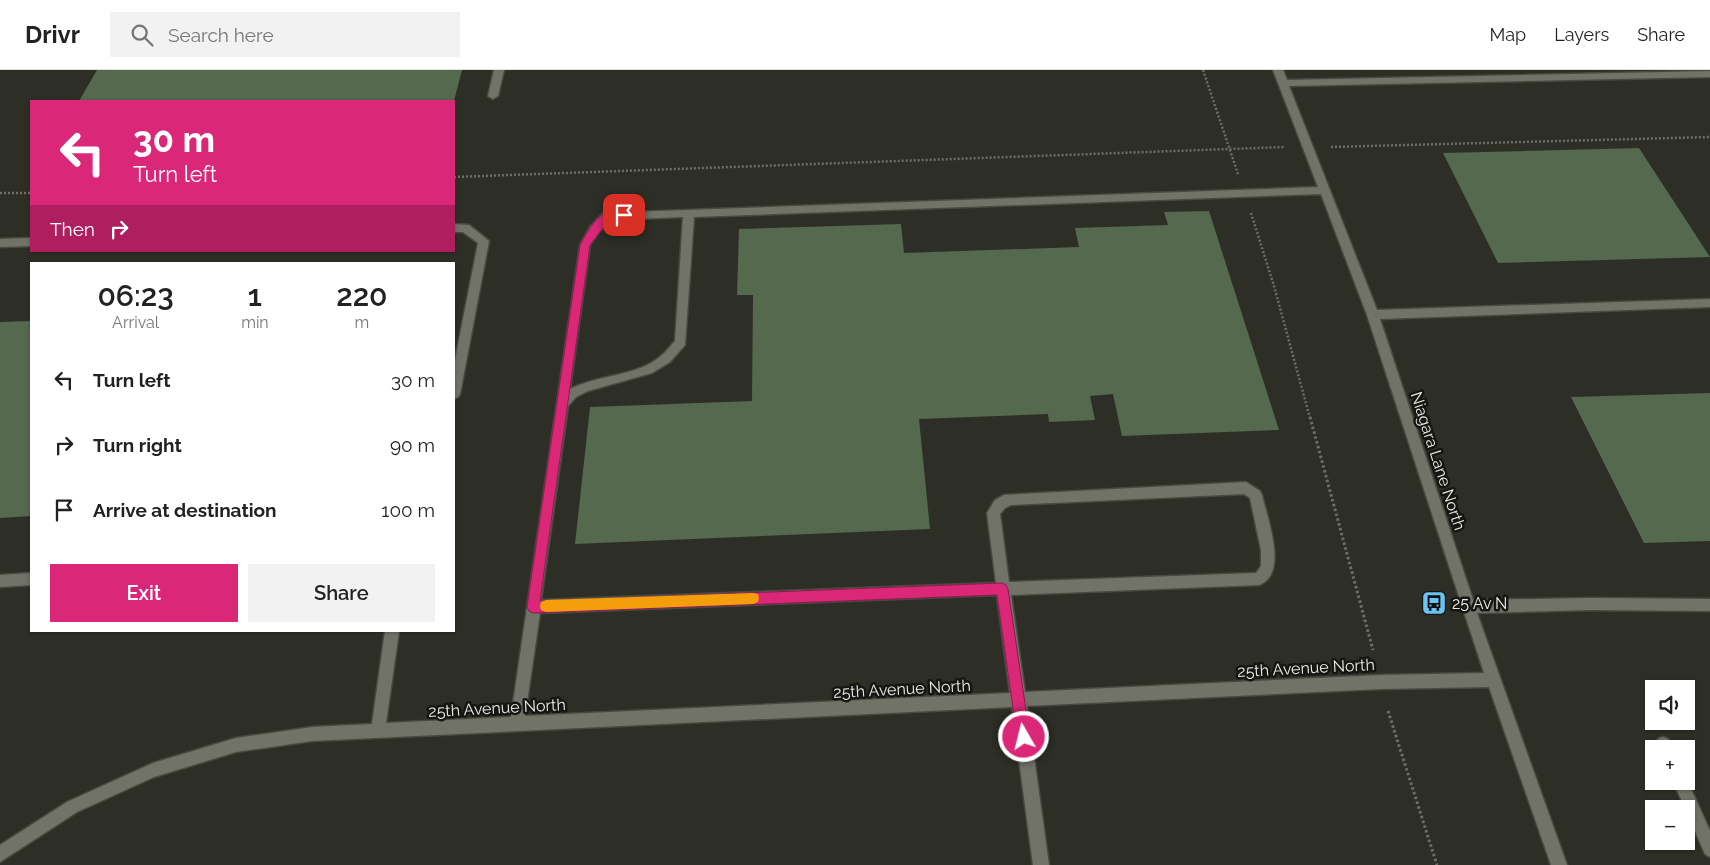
<!DOCTYPE html>
<html lang="en">
<head>
<meta charset="utf-8">
<style>
  :root { --surface:#fff; --page:#f2f2f2; --text:#222; --muted:#767676; --line:#e0e0e0; --accent:#db2777 }
  body { margin:0; font-family:Raleway,sans-serif; background:var(--page); color:var(--text); height:100vh; display:flex; flex-direction:column; font-size:19px; white-space:nowrap }
  * { box-sizing:border-box; margin:0 }
  p { font-size:16px; color:var(--muted) }
  .icon { flex:none; width:28px; height:28px; fill:none; stroke:currentColor; stroke-width:2; stroke-linecap:round; stroke-linejoin:round }
  .map { position:relative; flex:1; overflow:hidden }
  .sheet { position:absolute; left:30px; top:192px; width:425px; height:370px; display:flex; flex-direction:column; background:var(--surface); border-radius:0px; box-shadow:0 1px 4px #0004 }
  .sheet>* { flex:none }
  .hud { position:absolute; left:30px; top:30px; width:425px; height:152px; border-radius:0px; box-shadow:0 1px 4px #0004; background:#db2777; color:#fff; overflow:hidden }
  .buttons { position:absolute; left:1645px; top:610px; display:grid; gap:10px }
  .buttons a { display:grid; place-items:center; width:50px; height:50px; border-radius:0px; background:var(--surface); box-shadow:0 1px 4px #0004; font-size:25px }
  .pin { position:absolute; display:grid; place-items:center; width:42px; height:42px; color:#fff; margin:-21px; border-radius:10px; box-shadow:0 2px 8px #0006 }
  .me { position:absolute; width:55px; margin:-28px; rotate:352deg; stroke-linejoin:round; filter:drop-shadow(0 0 4px #0008) }
  .turn { display:flex; align-items:center; gap:18px; height:105px; padding:0 20px; font-size:22px }
  .turn .icon { width:65px; height:65px; stroke-width:2.5 }
  .turn b { display:block; font-size:35px; line-height:42px }
  .then { display:flex; align-items:center; height:48px; padding:0 20px; background:#0003; gap:10px; font-size:19px }
  .eta { display:flex; justify-content:space-evenly; align-items:center; height:85px; text-align:center }
  .eta b { font-size:30px; font-weight:600; line-height:35px }
  .button { display:flex; gap:10px; margin-top:auto; padding:10px 20px }
  .button a { flex:1; height:58px; border-radius:0px; background:var(--accent); color:#fff; font-size:20px; font-weight:600; line-height:58px; text-align:center }
  .button a+a { background:var(--page); color:var(--text) }
  ul { padding:0; list-style:none }
  li { display:flex; align-items:center; gap:15px; height:65px; padding:0 20px }
  li div { flex:1 }
  li b { display:block; font-size:19px }
  li em { font-style:normal }
  header { display:flex; align-items:center; gap:30px; box-sizing:border-box; height:70px; padding:0 25px; background:var(--surface); border-bottom:1px solid var(--line) }
  header strong { font-size:24px }
  nav { display:flex; gap:28px; margin-inline-start:auto; font-size:18px }
  .search { width:350px; height:45px; background:var(--page); display:flex; align-items:center; gap:12px; box-sizing:border-box; padding:0 18px; border-radius:0px; color:var(--muted); font-size:19px }
  .map>svg:first-child { display:block }
</style>
</head>
<body>
<header>
<strong>Drivr</strong>
<div class="search"><svg class="icon" aria-label="search" viewBox="0 0 24 24"><circle cx="10" cy="10" r="6"/><path d="M15 15l6 6"/></svg>Search here</div>
<nav><a>Map</a><a>Layers</a><a>Share</a></nav>
</header>
<div class="map">
<svg width="1710" height="795" viewBox="0 0 1710 795">
  <rect width="100%" height="100%" fill="#2d2e26"/>
  <!-- building -->
  <g fill="#54694e">
    <path d="M97,0H462L454,31H79Z"/>
    <path d="M1639,78L1710,187L1498,193L1443,83Z"/>
    <path d="M1209,141L1279,360L1122,366L1113,324L1090,326L1095,350L1049,352L1048,344L919,349L930,459L575,474L590,337L752,331L753,225H737L739,159L901,154L904,183L1079,177L1075,158L1168,155L1164,142Z"/>
    <path d="M31,251V446L0,448V252Z"/>
    <path d="M1710,323V471L1644,473L1571,327Z"/>
  </g>
  <g fill="none" stroke-linecap="round" stroke-linejoin="round">
    <defs>
      <g id="minor">
        <path d="M494,0H504L498,26L493,29L488,26Z"/>
        <path d="M1273,0H1283L1287,10L1710,1V7L1289,16L1377,240L1710,229V237L1380,249L1473,530L1590,528L1710,529V541L1590,540L1477,543L1567,795H1551L1489,617L1381,619L1027,636L1049,795H1033L1012,637L312,671L236,682L154,707L77,742L0,792V775L67,732L153,693L236,668L312,657L372,654L385,561H399L386,653L511,647L580,175L590,157L603,143L1318,117ZM1321,124L1367,245L1484,603L1381,605L1025,622L1011,525L1259,515C1289,504 1267,448 1262,425L1260,421L1246,412L1004,425L995,430L987,443L996,513L541,530L568,336L576,327L588,321L652,303L670,292L685,275L694,147ZM683,147L675,271C671,275 667,281 662,285C638,307 599,304 570,319L590,175L598,163L610,150ZM1244,424L1250,428L1261,480V496L1256,503L1009,512L1000,444L1005,438L1011,435ZM997,525L1010,623L525,646L540,543Z"/>
        <path d="M454,154L469,155L489,171L460,324L458,327L454,329V295L478,173L463,162H454Z"/>
        <path d="M31,168V176L0,177V169Z"/>
        <path d="M31,503V515L0,517V505Z"/>
        <path d="M1663,667L1668,669L1672,679H1658L1656,674L1658,669Z"/>
        <path d="M1686,708L1710,761V787L1705,784L1673,711H1686Z"/>
      </g>
    </defs>
    <!-- minor casing -->
    <use href="#minor" stroke="#484a42" stroke-width="3"/>
    <!-- path-far1 -->
    <g stroke="#6e6f67" stroke-width="2.5" stroke-dasharray="2 2" stroke-linecap="butt">
      <path d="M1203,0L1238,104"/>
      <path d="M1331,77L1710,67"/>
      <path d="M454,107L1285,77"/>
      <path d="M0,123H31"/>
      <path d="M1251,143L1274,216L1310,348"/>
    </g>
    <!-- path -->
    <g stroke="#6e6f67" stroke-width="3" stroke-dasharray="2.5 2.5" stroke-linecap="butt">
      <path d="M1310,347L1373,580"/>
      <path d="M1388,641L1437,795"/>
    </g>
    <!-- minor -->
    <use href="#minor" fill="#717369" fill-rule="evenodd"/>
  </g>
  <!-- route -->
  <path fill="#db2777" stroke="#8e194d" d="M607,142H624L629,145L624,149H610L590,175L540,531L1002,513L1006,515L1008,519L1030,667L1028,672L1024,674L1019,672L1017,667L997,525L533,543L529,541L527,537L580,175C586,164 595,147 607,142Z"/>
  <!-- slow -->
  <path fill="#f59e0b" d="M753,523L758,524L759,528L758,532L753,534L546,542L541,540L540,536L541,532L546,530Z"/>
  <!-- icons -->
  <defs>
    <symbol id="bus-square" viewBox="-11 -11 22 22"><rect x="-9" y="-9" width="18" height="18" rx="4" fill="#6ac3f1" stroke="#151612"/><path d="M-5-6H5V4H4V6H2V4H-2V6H-4V4H-5ZM-3.5-4V0h7V-4ZM-3.5 1.2v1.5H-2V1.2ZM2 1.2v1.5H3.5V1.2Z" fill="#111"/></symbol>
  </defs>
  <g fill-rule="evenodd">
    <use href="#bus-square" x="1420" y="519" width="28" height="28"/>
  </g>
  <g text-anchor="middle" dominant-baseline="central" stroke-width="5" stroke-linejoin="round" paint-order="stroke">
    <!-- street labels -->
    <g font-size="16" fill="#eaebe5" stroke="#151612">
      <text transform="translate(1438 391) rotate(72)">Niagara Lane North</text>
      <text transform="translate(1306 598) rotate(-3)">25th Avenue North</text>
      <text transform="translate(902 619) rotate(-3)">25th Avenue North</text>
      <text transform="translate(497 638) rotate(-3)">25th Avenue North</text>
    </g>
    <!-- poi labels -->
    <g font-size="16" fill="#eaebe5" stroke="#151612" text-anchor="start">
      <text x="1452" y="533">25 Av N</text>
    </g>
  </g>
</svg>
<div class="buttons">
<a><svg class="icon" aria-label="sound" viewBox="0 0 24 24"><path d="M4 9h4l5-4v14l-5-4H4zM17 9q2 3 0 6"/></svg></a>
<a>+</a>
<a>−</a>
</div>
<div class="pin" style="left:624px;top:145px;background:#d93025"><svg class="icon" aria-label="arrive" viewBox="0 0 24 24"><path d="M6 21V4h12l-3 4 3 4H6"/></svg></div>
<svg class="me" style="left:1024px;top:667px" viewBox="-20 -20 40 40"><circle r="17" fill="#db2777" stroke="#fff" stroke-width="3"/><path d="M0-11L8 9 0 5-8 9z" fill="#fff"/></svg>
<div class="hud">
<div class="turn"><svg class="icon" aria-label="left" viewBox="0 0 24 24"><path d="M17 20v-9H6M10 6l-5 5 5 5"/></svg><div><b>30 m</b>Turn left</div></div>
<div class="then">Then<svg class="icon" aria-label="right" viewBox="0 0 24 24"><path d="M7 20v-9h11M14 6l5 5-5 5"/></svg></div>
</div>
<section class="sheet">
<div class="eta">
<div><b>06:23</b><p>Arrival</p></div>
<div><b>1</b><p>min</p></div>
<div><b>220</b><p>m</p></div>
</div>
<ul>
<li><svg class="icon" aria-label="left" viewBox="0 0 24 24"><path d="M17 20v-9H6M10 6l-5 5 5 5"/></svg><div><b>Turn left</b></div><em>30 m</em></li>
<li><svg class="icon" aria-label="right" viewBox="0 0 24 24"><path d="M7 20v-9h11M14 6l5 5-5 5"/></svg><div><b>Turn right</b></div><em>90 m</em></li>
<li><svg class="icon" aria-label="arrive" viewBox="0 0 24 24"><path d="M6 21V4h12l-3 4 3 4H6"/></svg><div><b>Arrive at destination</b></div><em>100 m</em></li>
</ul>
<div class="button"><a>Exit</a><a>Share</a></div>
</section>
</div>
</body>
</html>
